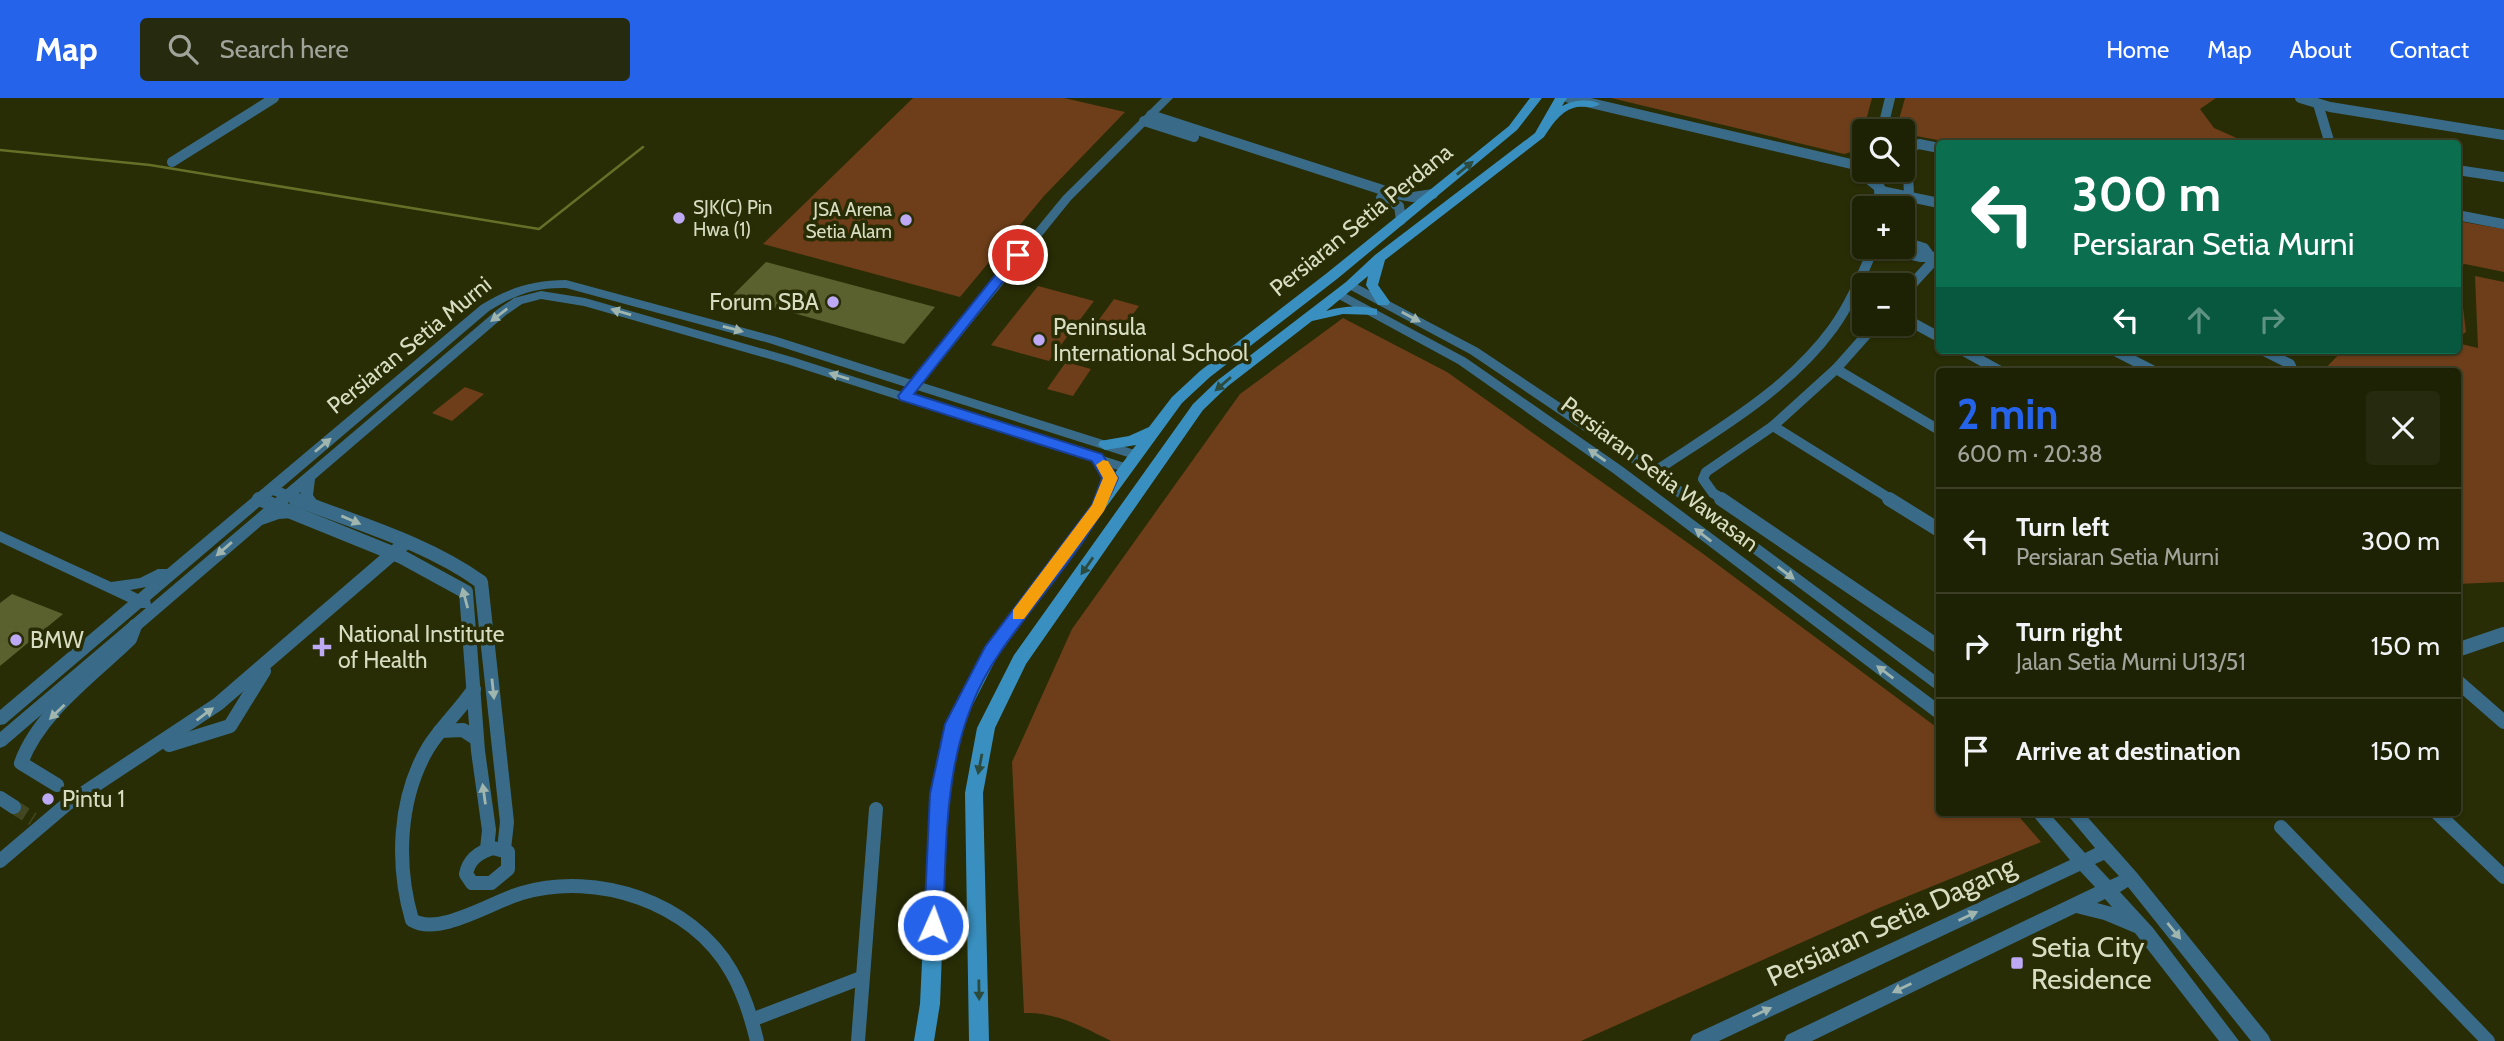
<!DOCTYPE html>
<html lang="en">
<head>
<meta charset="utf-8">
<style>
  :root { --surface:#1e2204; --page:#262a0e; --text:#f1f3f6; --muted:#a1a49a; --line:#3c3f26; --accent:#2563eb }
  body { margin:0; font-family:Cabin,sans-serif; background:var(--page); color:var(--text); height:100vh; display:flex; flex-direction:column; font-size:26px; white-space:nowrap }
  * { box-sizing:border-box; margin:0 }
  p { font-size:23px; color:var(--muted) }
  .icon { flex:none; width:38px; height:38px; fill:none; stroke:currentColor; stroke-width:2; stroke-linecap:round; stroke-linejoin:round }
  .map { position:relative; flex:1; overflow:hidden }
  .side { position:absolute; left:1936px; top:270px; width:525px; height:448px; display:flex; flex-direction:column; background:var(--surface); border-radius:7px; box-shadow:0 2px 5px #0004,0 0 0 2px var(--line) }
  .side>* { flex:none }
  .banner { position:absolute; left:1936px; top:42px; width:525px; height:214px; border-radius:7px; box-shadow:0 2px 5px #0004,0 0 0 2px var(--line); background:#0b6e4f; color:#fff; overflow:hidden }
  .tools { position:absolute; left:1852px; top:21px; display:grid; gap:14px }
  .tools a { display:grid; place-items:center; width:63px; height:63px; border-radius:7px; background:var(--surface); box-shadow:0 2px 5px #0004,0 0 0 2px var(--line); font-size:35px }
  .pin { position:absolute; display:grid; place-items:center; width:60px; height:60px; color:#fff; margin:-30px; border:4px solid #fff; border-radius:50%; box-shadow:0 2px 7px #0007 }
  .me { position:absolute; width:77px; margin:-38px; rotate:2deg; stroke-linejoin:round; filter:drop-shadow(0 0 5px #0008) }
  .turn { display:flex; align-items:center; gap:24px; height:147px; padding:0 21px; font-size:32px }
  .turn .icon { width:91px; height:91px; stroke-width:2.5 }
  .turn b { display:block; font-size:49px; line-height:60px }
  .lanes { display:flex; align-items:center; height:66px; padding:0 21px; background:#0003; justify-content:center; gap:35px; direction:ltr }
  .lanes .off { opacity:.35 }
  .round { display:grid; place-items:center; flex:none; width:74px; height:74px; border-radius:7px; background:var(--page) }
  .overview { display:flex; align-items:center; justify-content:space-between; height:119px; padding:0 21px }
  h1 { font-size:42px; font-weight:700; line-height:52px; color:var(--accent) }
  ul { padding:0; list-style:none }
  li { display:flex; align-items:center; gap:21px; height:105px; padding:0 21px; border-top:2px solid var(--line) }
  li div { flex:1 }
  li b { display:block; font-size:26px }
  li em { font-style:normal }
  header { display:flex; align-items:center; gap:42px; box-sizing:border-box; height:98px; padding:0 35px; background:var(--accent); color:#fff }
  header strong { font-size:33px }
  nav { display:flex; gap:38px; margin-inline-start:auto; font-size:24px }
  .search { width:490px; height:63px; background:var(--page); display:flex; align-items:center; gap:18px; box-sizing:border-box; padding:0 24px; border-radius:7px; color:var(--muted); font-size:26px }
  .map>svg:first-child { display:block }
</style>
</head>
<body>
<header>
<strong>Map</strong>
<div class="search"><svg class="icon" aria-label="search" viewBox="0 0 24 24"><circle cx="10" cy="10" r="6"/><path d="M15 15l6 6"/></svg>Search here</div>
<nav><a>Home</a><a>Map</a><a>About</a><a>Contact</a></nav>
</header>
<div class="map">
<svg width="2504" height="943" viewBox="0 0 2504 943">
  <rect width="100%" height="100%" fill="#282d05"/>
  <!-- green -->
  <g fill="#6d3e19">
    <path d="M913,0H1064L1125,14L1044,98L960,199L763,146Z"/>
    <path d="M1611,0H1872L1858,52L1844,56Z"/>
    <path d="M1905,0H2216L2200,11L2214,30L2248,45H1954L1916,38L1898,25Z"/>
    <path d="M2457,123L2504,131V174L2465,166L2458,168L2466,234L2457,240Z"/>
    <path d="M2475,178L2504,184V484L2457,486V273H2323L2343,252H2457V245L2478,250Z"/>
    <path d="M1038,188L1094,203L1049,263L991,247Z"/>
    <path d="M1114,201L1139,208L1115,241L1090,234Z"/>
    <path d="M1343,220L1447,274L1702,455L1939,631V714H2015L2041,744L1879,810L1581,943H1111C1083,929 1056,914 1024,915L1012,664L1072,531L1240,296Z"/>
    <path d="M1066,264L1091,271L1073,298L1047,291Z"/>
    <path d="M465,289L484,296L452,323L432,315Z"/>
  </g>
  <g fill="none" stroke-linecap="round" stroke-linejoin="round">
    <!-- stream -->
    <path stroke="#666f27" stroke-width="2.5" d="M0,52L150,67L539,131L643,49"/>
  </g>
  <!-- building -->
  <g fill="#5a612f">
    <path d="M766,164L935,209L904,246L732,198Z"/>
    <path d="M12,496L63,516L0,568V505Z"/>
  </g>
  <g fill="none" stroke-linecap="round" stroke-linejoin="round">
    <!-- minor-tunnel -->
    <path stroke="#424721" stroke-width="14" stroke-dasharray="14 7" stroke-linecap="butt" d="M14,709L33,721"/>
    <!-- minor-far1 -->
    <g stroke="#396b89" stroke-width="10">
      <path d="M1569,0L1864,69"/>
      <path d="M2300,0L2330,9L2504,37"/>
      <path d="M2318,6L2330,46"/>
      <path d="M1151,17L1395,96L1413,99L1433,96"/>
      <path d="M1144,23L1194,39"/>
      <path d="M1882,33L1890,0"/>
      <path d="M172,64L274,0"/>
      <path d="M1855,70L1881,91"/>
      <path d="M1878,72L1880,110"/>
      <path d="M2457,72L2504,79"/>
      <path d="M1881,93L1939,105"/>
      <path d="M1909,98L1907,51L1919,46L1939,50"/>
      <path d="M1381,100L1399,108L1401,122"/>
      <path d="M2457,117L2504,126"/>
      <path d="M1902,143L1924,150L1929,157"/>
      <path d="M1876,149L1921,159H1939"/>
      <path d="M1902,197L1937,159"/>
      <path d="M1902,219L1939,239"/>
      <path d="M1962,252L2000,273"/>
      <path d="M2113,252L2154,273"/>
      <path d="M2262,252L2290,266L2293,273"/>
      <path d="M1836,271L1939,332"/>
      <path d="M1773,328L1892,402"/>
      <path d="M1654,374C1717,332 1788,292 1833,230C1851,205 1862,177 1874,149"/>
      <path d="M271,391L299,402"/>
      <path d="M259,401L263,402"/>
      <path d="M1724,402L1713,395L1703,381L1706,374L1773,328L1836,271L1876,226"/>
    </g>
    <!-- minor -->
    <g stroke="#396b89" stroke-width="14">
      <path d="M259,401L402,459L466,494L478,653L489,732L487,751"/>
      <path d="M295,401C356,425 427,445 481,484L507,724L504,751"/>
      <path d="M1721,401L1939,549"/>
      <path d="M1889,401L1939,432"/>
      <path d="M2457,552L2504,536"/>
      <path d="M2457,583L2504,624"/>
      <path d="M474,591C460,612 441,629 428,650C398,701 396,767 412,822C439,839 493,803 522,795C597,773 691,804 731,873C744,895 751,918 757,943"/>
      <path d="M440,633L463,632L477,641"/>
      <path d="M169,647L230,628L264,573"/>
      <path d="M57,687L21,665C39,615 93,577 130,541L135,528"/>
      <path d="M0,700L14,709"/>
      <path d="M2436,714L2504,779"/>
      <path d="M2281,729L2488,943"/>
      <path d="M493,750L508,754V771L491,785H472L466,776C469,761 479,754 493,750Z"/>
      <path d="M0,763L67,706L218,606L405,445"/>
      <path d="M754,921L861,880"/>
      <path d="M858,943L876,711"/>
    </g>
    <!-- tertiary -->
    <g fill="#396b89" fill-rule="evenodd">
      <path d="M1162,0H1173L1071,102L923,285L1141,354L1143,357L1141,360H1131L917,292L910,296L906,295L904,292L906,289L769,245L566,190C536,189 514,197 489,213L150,502L151,506L498,211L514,200L541,193L585,200L795,260L1131,367L1133,370L1131,373H1121L787,266L584,208L541,201L522,206L506,217L315,381L313,397L319,406L317,409H307L300,394L281,411H304L306,415L304,419L279,421L262,427L5,648L0,650V634L146,510H141L5,626L0,627V612L128,504L0,444V433L111,484L140,480L158,471H167L481,207C508,190 534,182 566,182L777,239L912,282L1063,98ZM146,489L138,496L130,492Z"/>
      <path d="M1351,183L1478,250L1643,360L1939,580V594L1633,366L1470,256L1347,190V184Z"/>
      <path d="M1339,192L1466,260L1623,369L1939,606V621L1934,619L1613,375L1458,266L1335,199V193Z"/>
      <path d="M2030,714H2048L2085,755L2095,750L2065,714H2083L2137,775L2268,937L2271,943H2251L2128,789L2120,794L2153,830L2239,943H2219L2135,835L2104,822L2076,815L1812,943H1784L1787,937L2095,789L2080,773L1719,943H1690L1693,937L2070,762ZM2104,762L2119,778L2110,782L2095,766ZM2105,801L2112,809L2097,805Z"/>
    </g>
    <!-- secondary -->
    <g fill="#3990c0" fill-rule="evenodd">
      <path d="M1530,0H1542L1517,32L1337,181L1210,279L1182,305L997,559L963,626L948,696L940,906L934,943H914L920,906L930,696L945,626L985,549L1099,397L1098,394L1102,380L1090,360L1092,356H1102L1115,375L1136,347L1105,352L1098,347L1100,343L1129,338L1149,329L1172,299L1200,273L1327,175L1509,28Z"/>
      <path d="M1555,0H1567L1562,8C1572,2 1590,0 1600,6C1592,11 1586,8 1577,9C1561,12 1552,27 1544,39L1385,162L1378,187L1390,204L1388,207H1378L1366,187L1368,178L1326,213C1343,208 1359,207 1377,211V217L1343,216L1312,223L1228,288L1203,312L1026,566L995,630L983,695L989,943H969L965,695L977,630L1014,557L1193,306L1218,282L1346,184L1375,157L1535,35Z"/>
    </g>
  </g>
  <!-- one-way arrows -->
  <defs><path id="oneway-solid" d="M-6-.8H1V-3.2L6.5 0L1 3.2V.8H-6Z" transform="scale(1.75)"/></defs>
  <g fill="#2d4b3d">
    <use href="#oneway-solid" transform="translate(1465 70) rotate(-39)"/>
    <use href="#oneway-solid" transform="translate(1223 286) rotate(139)"/>
    <use href="#oneway-solid" transform="translate(1087 468) rotate(125)"/>
    <use href="#oneway-solid" transform="translate(980 666) rotate(101)"/>
    <use href="#oneway-solid" transform="translate(979 892) rotate(89)"/>
  </g>
  <g fill="#a0b5ae">
    <use href="#oneway-solid" transform="translate(621 214) rotate(-164)"/>
    <use href="#oneway-solid" transform="translate(499 217) rotate(142)"/>
    <use href="#oneway-solid" transform="translate(1411 219) rotate(28)"/>
    <use href="#oneway-solid" transform="translate(733 231) rotate(15)"/>
    <use href="#oneway-solid" transform="translate(839 278) rotate(-163)"/>
    <use href="#oneway-solid" transform="translate(323 347) rotate(-40)"/>
    <use href="#oneway-solid" transform="translate(1597 357) rotate(-145)"/>
    <use href="#oneway-solid" transform="translate(351 422) rotate(23)"/>
    <use href="#oneway-solid" transform="translate(1703 437) rotate(-142)"/>
    <use href="#oneway-solid" transform="translate(224 451) rotate(139)"/>
    <use href="#oneway-solid" transform="translate(1786 475) rotate(37)"/>
    <use href="#oneway-solid" transform="translate(465 500) rotate(-105)"/>
    <use href="#oneway-solid" transform="translate(1885 574) rotate(-143)"/>
    <use href="#oneway-solid" transform="translate(493 591) rotate(84)"/>
    <use href="#oneway-solid" transform="translate(57 614) rotate(136)"/>
    <use href="#oneway-solid" transform="translate(205 616) rotate(-37)"/>
    <use href="#oneway-solid" transform="translate(484 696) rotate(-98)"/>
    <use href="#oneway-solid" transform="translate(1968 818) rotate(-25)"/>
    <use href="#oneway-solid" transform="translate(2174 833) rotate(51)"/>
    <use href="#oneway-solid" transform="translate(1902 890) rotate(154)"/>
    <use href="#oneway-solid" transform="translate(1762 914) rotate(-25)"/>
  </g>
  <!-- route -->
  <path fill="#2563eb" stroke="#184099" stroke-width="2" d="M1013,155L1024,157L914,296L1102,356L1118,380C1091,446 1038,498 999,556C943,637 947,733 943,827L940,834L933,836L926,834L924,827L930,696L945,626L985,549L1092,407L1102,380L1092,363L900,302L898,298Z"/>
  <!-- slow -->
  <path fill="#f59e0b" d="M1103,362L1108,363L1118,380L1104,413L1024,521H1013V512L1092,407L1103,380L1096,367Z"/>
  <!-- markers -->
  <g fill="#bea9f5" stroke="#282d05" stroke-width="2.5">
    <circle cx="679" cy="120" r="7"/>
    <circle cx="906" cy="122" r="7"/>
    <circle cx="833" cy="204" r="7"/>
    <circle cx="1039" cy="242" r="7"/>
    <circle cx="16" cy="542" r="7"/>
    <path d="M318.5 538.5h7v7h7v7h-7v7h-7v-7h-7v-7h7z"/>
    <circle cx="48" cy="701" r="7"/>
    <rect x="2010" y="858" width="14" height="14" rx="3.5"/>
  </g>
  <g text-anchor="middle" dominant-baseline="central" stroke-width="7" stroke-linejoin="round" paint-order="stroke">
    <!-- far-poi labels -->
    <g font-size="19" fill="#d8ddc2" stroke="#282d05" text-anchor="start">
      <text x="693" y="109">SJK(C) Pin<tspan x="693" dy="22">Hwa (1)</tspan></text>
      <text x="892" y="111" text-anchor="end">JSA Arena<tspan x="892" dy="22">Setia Alam</tspan></text>
    </g>
    <!-- street labels -->
    <g font-size="23" fill="#d8ddc2" stroke="#282d05">
      <text transform="translate(1361 122) rotate(-39)">Persiaran Setia Perdana</text>
      <text transform="translate(409 247) rotate(-39)">Persiaran Setia Murni</text>
      <text transform="translate(1660 376) rotate(37)">Persiaran Setia Wawasan</text>
    </g>
    <!-- poi labels -->
    <g font-size="23" fill="#d8ddc2" stroke="#282d05" text-anchor="start">
      <text x="819" y="204" text-anchor="end">Forum SBA</text>
      <text x="1053" y="229">Peninsula<tspan x="1053" dy="26">International School</tspan></text>
      <text x="338" y="536">National Institute<tspan x="338" dy="26">of Health</tspan></text>
      <text x="30" y="542">BMW</text>
      <text x="62" y="701">Pintu 1</text>
    </g>
    <!-- near-street labels -->
    <g font-size="28" fill="#d8ddc2" stroke="#282d05">
      <text transform="translate(1891 823) rotate(-25)">Persiaran Setia Dagang</text>
    </g>
    <!-- near-poi labels -->
    <g font-size="28" fill="#d8ddc2" stroke="#282d05" text-anchor="start">
      <text x="2031" y="849">Setia City<tspan x="2031" dy="32">Residence</tspan></text>
    </g>
  </g>
</svg>
<div class="tools">
<a><svg class="icon" aria-label="search" viewBox="0 0 24 24"><circle cx="10" cy="10" r="6"/><path d="M15 15l6 6"/></svg></a>
<a>+</a>
<a>−</a>
</div>
<div class="pin" style="left:1018px;top:157px;background:#d93025"><svg class="icon" aria-label="arrive" viewBox="0 0 24 24"><path d="M6 21V4h12l-3 4 3 4H6"/></svg></div>
<svg class="me" style="left:933px;top:827px" viewBox="-20 -20 40 40"><circle r="17" fill="#2563eb" stroke="#fff" stroke-width="3"/><path d="M0-11L8 9 0 5-8 9z" fill="#fff"/></svg>
<div class="banner">
<div class="turn"><svg class="icon" aria-label="left" viewBox="0 0 24 24"><path d="M17 20v-9H6M10 6l-5 5 5 5"/></svg><div><b>300 m</b>Persiaran Setia Murni</div></div>
<div class="lanes"><svg class="icon" aria-label="left" viewBox="0 0 24 24"><path d="M17 20v-9H6M10 6l-5 5 5 5"/></svg><svg class="icon off" aria-label="ahead" viewBox="0 0 24 24"><path d="M12 20V5M6 11l6-6 6 6"/></svg><svg class="icon off" aria-label="right" viewBox="0 0 24 24"><path d="M7 20v-9h11M14 6l5 5-5 5"/></svg></div>
</div>
<section class="side">
<div class="overview"><div><h1>2 min</h1><p>600 m · 20:38</p></div><a class="round"><svg class="icon" aria-label="close" viewBox="0 0 24 24"><path d="M6 6l12 12M18 6L6 18"/></svg></a></div>
<ul>
<li><svg class="icon" aria-label="left" viewBox="0 0 24 24"><path d="M17 20v-9H6M10 6l-5 5 5 5"/></svg><div><b>Turn left</b><p>Persiaran Setia Murni</p></div><em>300 m</em></li>
<li><svg class="icon" aria-label="right" viewBox="0 0 24 24"><path d="M7 20v-9h11M14 6l5 5-5 5"/></svg><div><b>Turn right</b><p>Jalan Setia Murni U13/51</p></div><em>150 m</em></li>
<li><svg class="icon" aria-label="arrive" viewBox="0 0 24 24"><path d="M6 21V4h12l-3 4 3 4H6"/></svg><div><b>Arrive at destination</b></div><em>150 m</em></li>
</ul>
</section>
</div>
</body>
</html>
